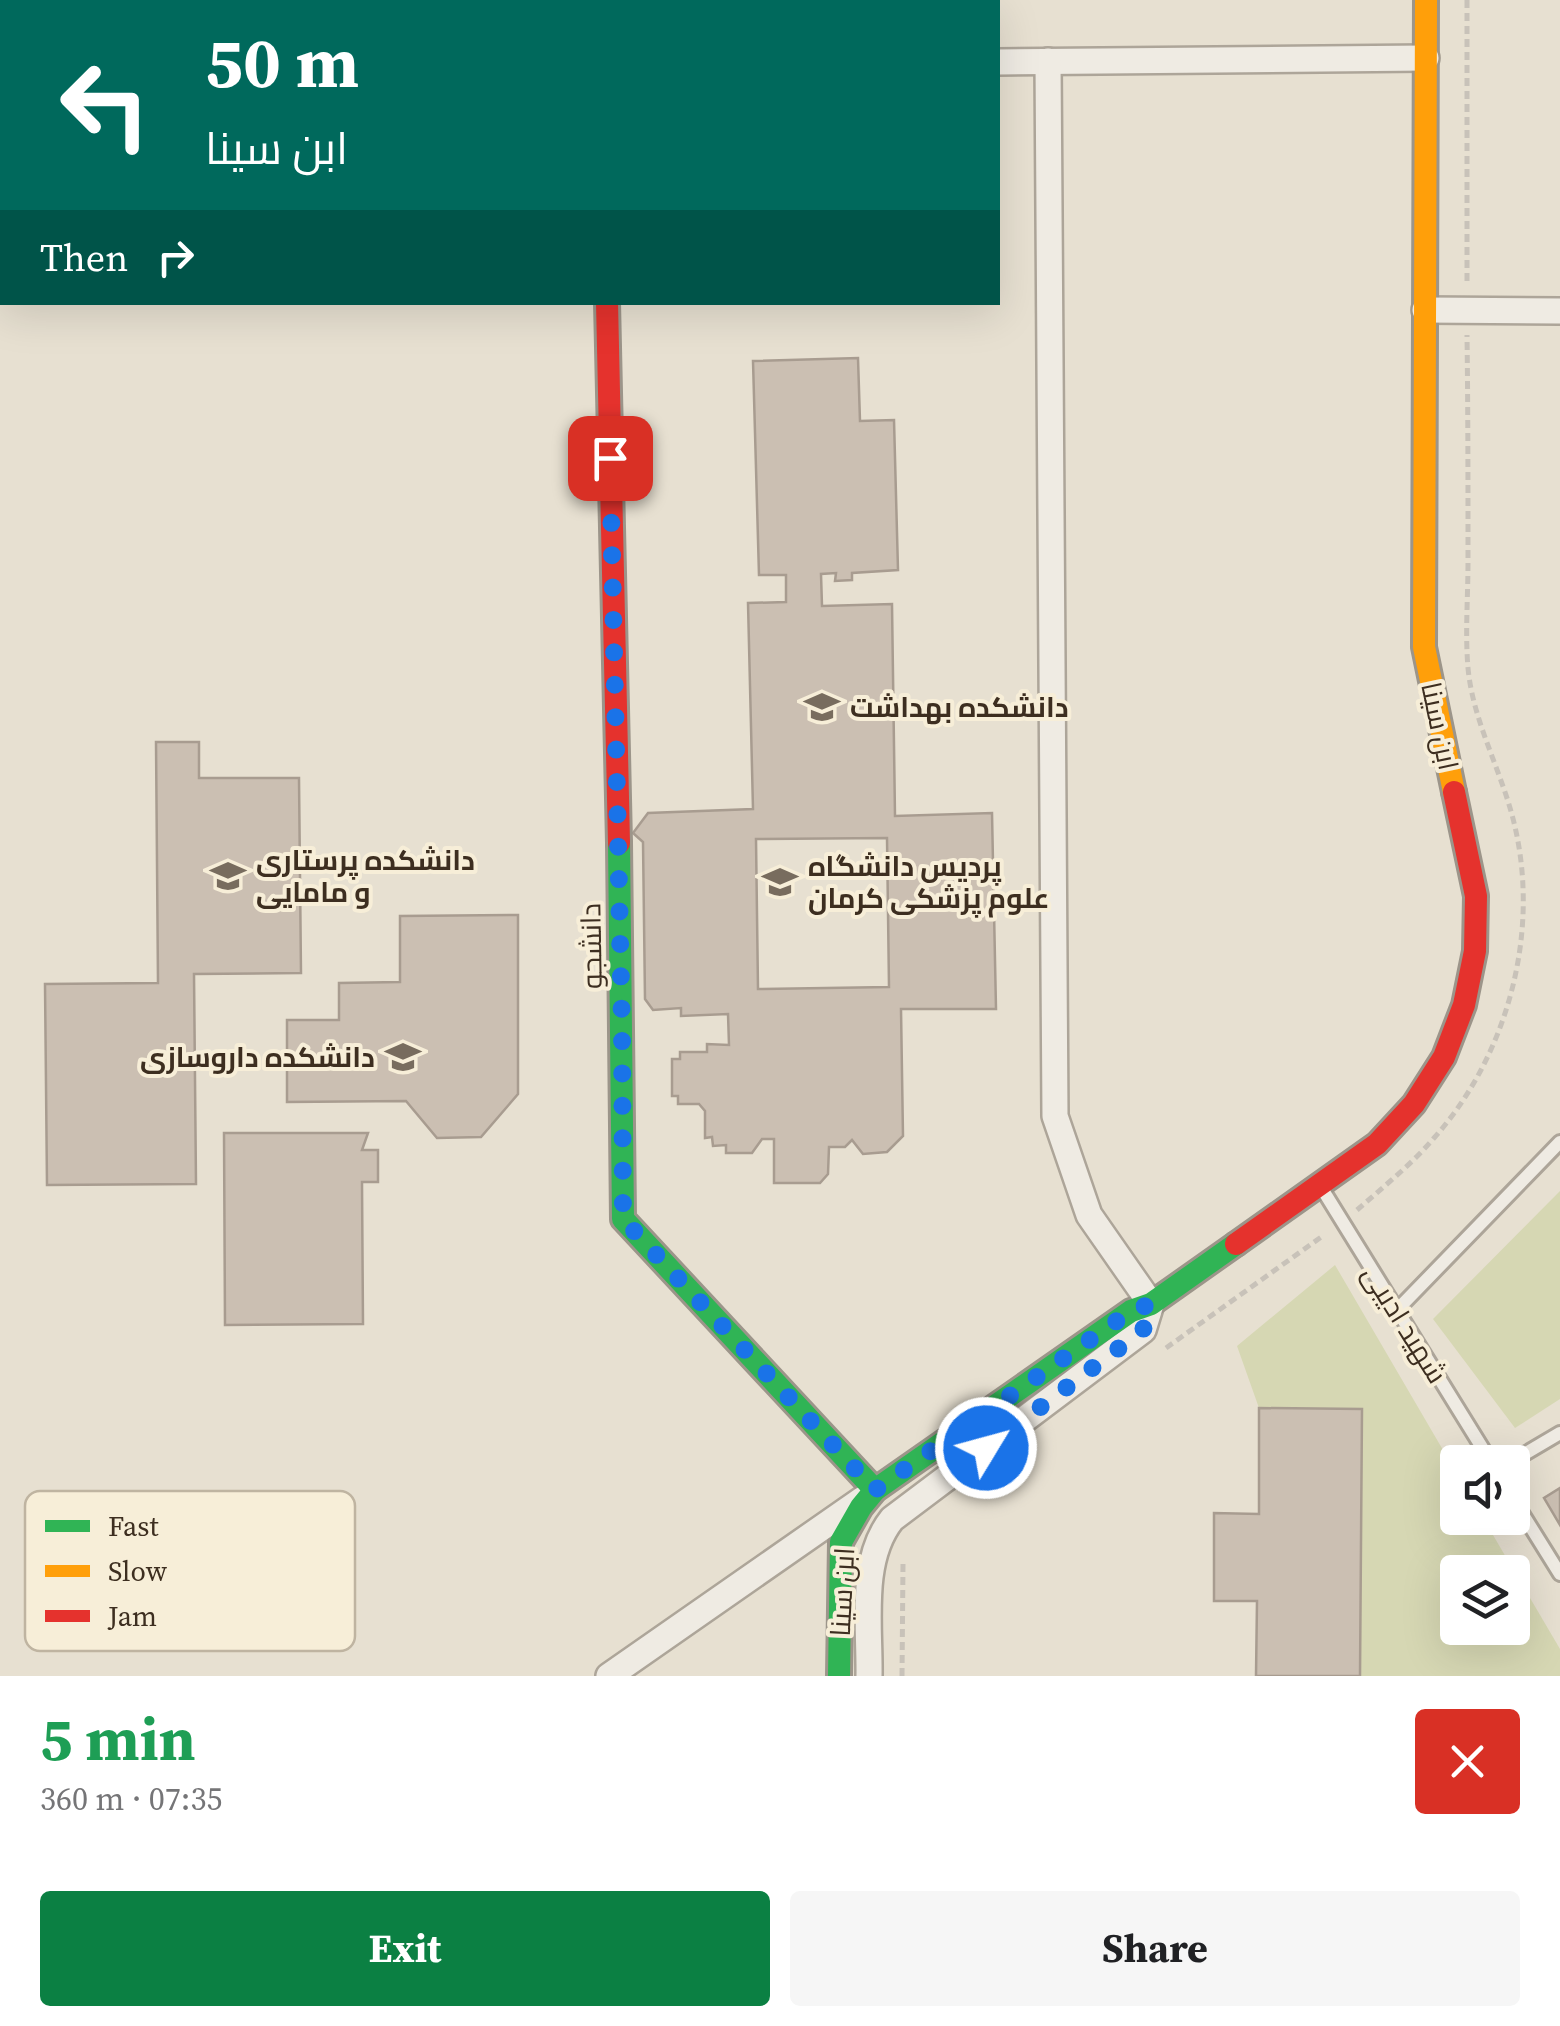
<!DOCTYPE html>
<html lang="en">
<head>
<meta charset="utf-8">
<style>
  :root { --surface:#fff; --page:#f6f6f6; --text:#202124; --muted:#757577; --accent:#0b8043 }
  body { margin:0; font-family:"Source Serif 4",Cairo,serif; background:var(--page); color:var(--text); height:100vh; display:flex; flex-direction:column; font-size:38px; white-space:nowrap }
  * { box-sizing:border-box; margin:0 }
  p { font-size:32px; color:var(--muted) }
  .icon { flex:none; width:55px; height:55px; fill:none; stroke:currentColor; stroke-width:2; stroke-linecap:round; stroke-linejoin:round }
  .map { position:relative; height:1676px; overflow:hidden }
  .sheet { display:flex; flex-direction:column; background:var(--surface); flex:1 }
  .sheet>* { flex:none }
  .top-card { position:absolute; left:0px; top:0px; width:1000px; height:305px; box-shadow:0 10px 40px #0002; background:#00695c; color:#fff; overflow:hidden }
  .fabs { position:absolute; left:1440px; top:1445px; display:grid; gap:20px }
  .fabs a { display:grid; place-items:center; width:90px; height:90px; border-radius:10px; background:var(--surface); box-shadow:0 10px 40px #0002; font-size:50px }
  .pin { position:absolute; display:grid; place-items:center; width:85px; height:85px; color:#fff; margin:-42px; border-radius:20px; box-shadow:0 5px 15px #0006 }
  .me { position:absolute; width:110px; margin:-55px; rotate:53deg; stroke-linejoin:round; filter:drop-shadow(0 0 8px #0008) }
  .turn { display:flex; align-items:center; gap:35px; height:210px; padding:0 40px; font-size:45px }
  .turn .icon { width:130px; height:130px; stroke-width:2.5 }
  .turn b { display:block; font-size:70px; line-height:85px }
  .then { display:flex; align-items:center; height:95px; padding:0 40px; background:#0003; gap:20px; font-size:38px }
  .round { display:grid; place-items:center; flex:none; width:105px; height:105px; border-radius:10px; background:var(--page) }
  .summary { display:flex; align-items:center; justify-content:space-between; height:170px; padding:0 40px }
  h1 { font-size:60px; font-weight:700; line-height:75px; color:#1e9e55 }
  .cta { display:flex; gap:20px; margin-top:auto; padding:20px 40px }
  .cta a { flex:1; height:115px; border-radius:10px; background:var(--accent); color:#fff; font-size:40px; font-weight:700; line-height:115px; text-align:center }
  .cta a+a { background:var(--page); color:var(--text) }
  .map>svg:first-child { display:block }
</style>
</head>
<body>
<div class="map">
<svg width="1560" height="1676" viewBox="0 0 1560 1676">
  <rect width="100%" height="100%" fill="#e7e0d1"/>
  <!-- green -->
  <g fill="#d6d7b3" fill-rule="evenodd">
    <path d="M1560,1191V1399L1515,1428L1433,1319Z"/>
    <path d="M1335,1265L1457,1474L1458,1518H1483L1560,1649V1676H1360L1362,1409L1259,1408L1237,1346ZM1458,1572H1512V1628H1458Z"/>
  </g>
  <!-- building -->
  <g fill="#cbbfb2" stroke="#a89c90" stroke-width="2.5" fill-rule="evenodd">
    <path d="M858,358L860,421L894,420L898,570L852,573V580L835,581L836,573L821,574L822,606L892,604L895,816L992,813L996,1009H901L903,1136L887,1152L863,1154L852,1140L845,1147H829L828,1174L820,1183H774V1139H762L752,1153H726V1145L713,1146L712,1137L705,1138V1111L699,1104H678V1096H672V1059H680V1052H707V1044L729,1045L728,1014L681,1016V1008L653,1010L645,999L643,842L633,833L648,813L753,809L748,603L786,602V575H759L753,361ZM887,838L889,987L758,989L756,839Z"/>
    <path d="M156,742H199V778H299L301,973L194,974L196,1184L47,1185L45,984L158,983Z"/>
    <path d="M518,915V1094L481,1137L437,1138L406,1101L287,1102V1020H339V983L400,982V916Z"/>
    <path d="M224,1133H368L362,1150H378V1182H362L363,1324L225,1325Z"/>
    <path d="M1259,1408L1362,1409L1360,1676H1256L1257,1601H1214V1513L1259,1514Z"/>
    <path d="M1560,1488V1525L1544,1498Z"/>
  </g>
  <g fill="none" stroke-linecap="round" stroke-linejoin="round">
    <defs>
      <g id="lane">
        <path d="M1321,1187L1491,1462"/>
        <path d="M1397,1310L1560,1142"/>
        <path d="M1511,1462L1560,1433"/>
        <path d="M1512,1497L1560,1574"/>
      </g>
      <g id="street">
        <path d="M998,62L1426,58"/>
        <path d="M1425,310L1560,311"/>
        <path d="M609,1676L863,1499"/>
        <path d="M869,1676C870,1626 859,1560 892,1519L1143,1330L1151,1304L1089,1215L1055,1116L1048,61"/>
      </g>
      <g id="fast">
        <path d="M619,843L623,1219L875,1490"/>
        <path d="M839,1676L841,1542L861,1507L875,1490L1131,1311L1151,1304L1236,1244"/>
      </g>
      <path id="slow" d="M1426,0L1424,647L1454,792"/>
      <g id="jam">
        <path d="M607,302L619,843"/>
        <path d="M1236,1244L1377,1144L1414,1104L1444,1057L1464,1005L1475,951L1476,896L1454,792"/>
      </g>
    </defs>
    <!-- lane casing -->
    <use href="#lane" stroke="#ada599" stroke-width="18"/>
    <!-- street casing -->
    <use href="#street" stroke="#ada599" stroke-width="30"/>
    <!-- fast casing -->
    <use href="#fast" stroke="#9c958a" stroke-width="28"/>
    <!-- slow casing -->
    <use href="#slow" stroke="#9c958a" stroke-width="28"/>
    <!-- jam casing -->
    <use href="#jam" stroke="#9c958a" stroke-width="28"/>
    <!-- path -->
    <g stroke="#c8c2b9" stroke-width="5" stroke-dasharray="8 5" stroke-linecap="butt">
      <path d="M1467,0V284"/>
      <path d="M1357,1210C1383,1187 1411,1165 1434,1138C1507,1056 1540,935 1515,827C1503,773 1473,723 1468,668C1465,633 1468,597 1468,562C1468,486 1468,410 1467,335"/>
      <path d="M1166,1348L1324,1235"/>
      <path d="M902,1676L903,1564"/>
    </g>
    <!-- lane -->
    <use href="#lane" stroke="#efebe3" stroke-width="12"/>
    <!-- street -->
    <use href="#street" stroke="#efebe3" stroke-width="25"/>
    <!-- fast -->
    <use href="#fast" stroke="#30b455" stroke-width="22"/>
    <!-- slow -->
    <use href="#slow" stroke="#ff9f0a" stroke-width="22"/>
    <!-- jam -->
    <use href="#jam" stroke="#e5322d" stroke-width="22"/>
  </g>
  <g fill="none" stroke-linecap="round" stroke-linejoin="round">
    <!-- route -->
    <path stroke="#1a73e8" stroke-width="18" stroke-dasharray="0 32.4" d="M610,458L622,1029L623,1219L875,1490L1131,1311L1151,1304L1143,1330L986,1448"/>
  </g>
  <!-- icons -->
  <defs>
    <symbol id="university-bare" viewBox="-9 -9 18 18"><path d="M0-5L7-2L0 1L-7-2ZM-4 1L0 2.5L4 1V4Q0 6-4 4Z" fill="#786c5e" stroke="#f7eed8" stroke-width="2.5" paint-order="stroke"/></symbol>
  </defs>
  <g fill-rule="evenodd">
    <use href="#university-bare" x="797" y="682" width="50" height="50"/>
    <use href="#university-bare" x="203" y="851" width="50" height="50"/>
    <use href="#university-bare" x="755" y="857" width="50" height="50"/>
    <use href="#university-bare" x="378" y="1032" width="50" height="50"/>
  </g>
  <g text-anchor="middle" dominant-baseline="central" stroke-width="8" stroke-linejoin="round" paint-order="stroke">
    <!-- poi labels -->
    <g font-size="28" font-weight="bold" fill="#3d2e20" stroke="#f7eed8" text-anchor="start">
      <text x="850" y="707">دانشکده بهداشت</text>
      <text x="256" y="860">دانشکده پرستاری<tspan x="256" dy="32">و مامایی</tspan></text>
      <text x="808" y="866">پردیس دانشگاه<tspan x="808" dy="32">علوم پزشکی کرمان</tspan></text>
      <text x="375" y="1057" text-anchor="end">دانشکده داروسازی</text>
    </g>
    <!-- street labels -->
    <g font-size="28" fill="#3d2e20" stroke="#f7eed8">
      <text transform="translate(1440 726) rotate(78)">ابن سینا</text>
      <text transform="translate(591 946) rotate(-91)">دانشجو</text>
      <text transform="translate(1405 1324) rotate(58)">شهید ادیبی</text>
      <text transform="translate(842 1592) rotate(-87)">ابن سینا</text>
    </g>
  </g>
  <!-- legend -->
  <rect x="25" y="1491" width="330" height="160" rx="15" fill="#f7eed8" stroke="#bfb4a1" stroke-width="2.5"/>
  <rect x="45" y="1520" width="45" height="12" fill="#30b455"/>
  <rect x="45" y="1565" width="45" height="12" fill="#ff9f0a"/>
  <rect x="45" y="1610" width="45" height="12" fill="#e5322d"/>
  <g font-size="28" fill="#3d2e20">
    <text x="108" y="1536">Fast</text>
    <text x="108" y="1581">Slow</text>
    <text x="108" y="1626">Jam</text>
  </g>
</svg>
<div class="fabs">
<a><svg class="icon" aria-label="sound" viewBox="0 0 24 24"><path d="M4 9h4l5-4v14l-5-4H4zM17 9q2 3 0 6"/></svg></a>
<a><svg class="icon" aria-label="layers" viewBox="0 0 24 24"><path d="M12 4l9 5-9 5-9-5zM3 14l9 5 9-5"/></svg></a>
</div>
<div class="pin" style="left:610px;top:458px;background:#d93025"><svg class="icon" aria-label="arrive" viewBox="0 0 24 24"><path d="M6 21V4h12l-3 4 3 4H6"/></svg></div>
<svg class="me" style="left:986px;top:1448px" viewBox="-20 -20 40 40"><circle r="17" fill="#1a73e8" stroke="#fff" stroke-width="3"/><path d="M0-11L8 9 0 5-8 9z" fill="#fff"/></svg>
<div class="top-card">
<div class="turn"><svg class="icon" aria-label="left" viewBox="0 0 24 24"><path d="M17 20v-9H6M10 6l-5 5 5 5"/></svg><div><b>50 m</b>ابن سینا</div></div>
<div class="then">Then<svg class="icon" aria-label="right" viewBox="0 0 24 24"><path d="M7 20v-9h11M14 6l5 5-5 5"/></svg></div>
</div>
</div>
<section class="sheet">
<div class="summary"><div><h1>5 min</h1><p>360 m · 07:35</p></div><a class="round" style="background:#d93025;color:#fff"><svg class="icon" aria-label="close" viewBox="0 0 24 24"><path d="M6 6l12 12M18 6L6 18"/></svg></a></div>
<div class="cta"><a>Exit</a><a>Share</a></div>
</section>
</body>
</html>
